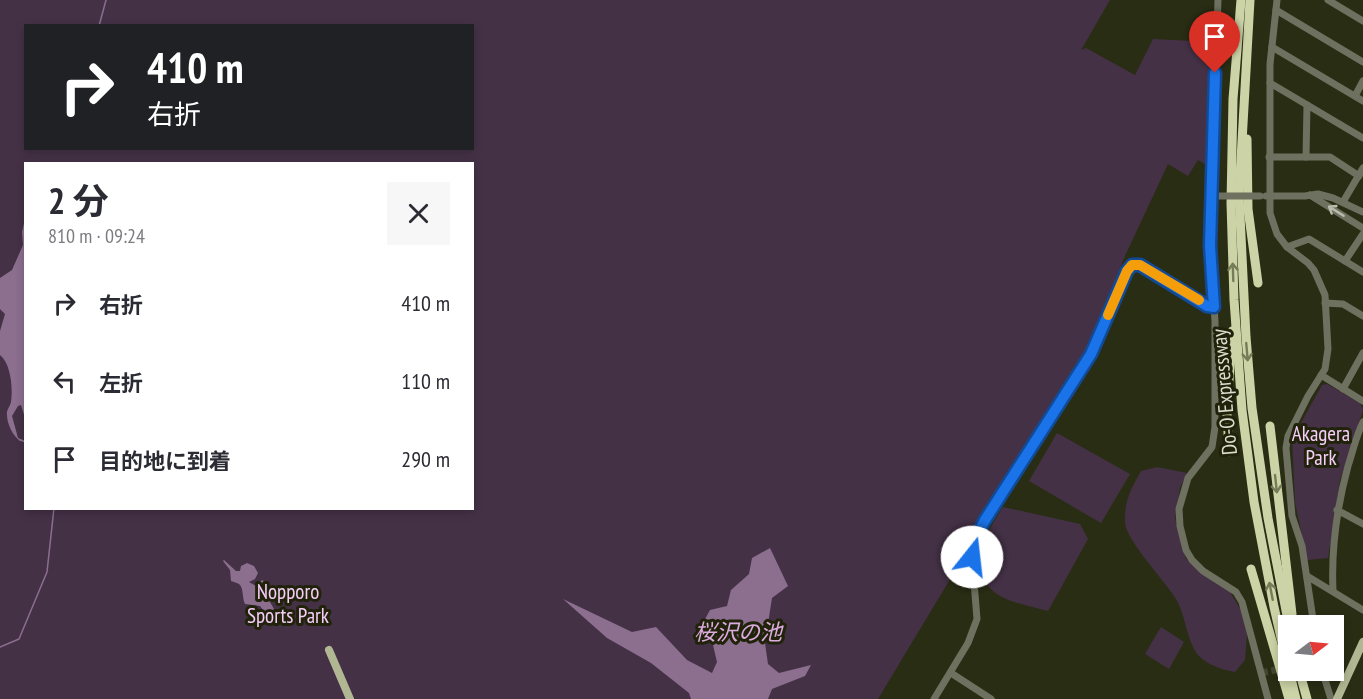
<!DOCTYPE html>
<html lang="ja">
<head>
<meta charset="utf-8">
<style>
  :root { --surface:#fff; --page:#f7f7f7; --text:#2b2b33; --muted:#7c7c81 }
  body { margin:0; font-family:"PT Sans Narrow","Noto Sans JP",sans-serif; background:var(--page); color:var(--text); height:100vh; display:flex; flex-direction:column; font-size:22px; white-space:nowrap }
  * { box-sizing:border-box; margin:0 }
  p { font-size:20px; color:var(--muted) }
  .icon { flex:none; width:33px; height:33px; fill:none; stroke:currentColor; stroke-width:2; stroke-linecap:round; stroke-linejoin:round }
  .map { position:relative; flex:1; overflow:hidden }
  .side { position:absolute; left:24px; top:162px; width:450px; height:348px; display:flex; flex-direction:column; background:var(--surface); border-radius:0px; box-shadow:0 3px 9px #0003 }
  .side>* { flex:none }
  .hud { position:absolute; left:24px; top:24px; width:450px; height:126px; border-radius:0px; box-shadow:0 3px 9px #0003; background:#202124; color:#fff; overflow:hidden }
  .needle { width:39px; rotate:74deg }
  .controls { position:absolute; left:1278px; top:615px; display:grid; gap:12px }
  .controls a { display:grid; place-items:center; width:66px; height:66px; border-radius:0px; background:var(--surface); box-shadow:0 3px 9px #0003; font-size:30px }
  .pin { position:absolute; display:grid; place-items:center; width:51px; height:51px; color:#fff; margin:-62px -26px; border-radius:50% 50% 50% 0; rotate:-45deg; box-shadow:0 0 6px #0007 }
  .pin .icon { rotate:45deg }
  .me { position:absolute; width:66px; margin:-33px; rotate:16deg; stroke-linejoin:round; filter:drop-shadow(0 0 4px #0008) }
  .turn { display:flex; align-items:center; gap:21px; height:126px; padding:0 24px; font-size:27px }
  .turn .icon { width:78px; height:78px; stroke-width:2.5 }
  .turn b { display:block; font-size:42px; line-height:51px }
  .round { display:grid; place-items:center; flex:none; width:63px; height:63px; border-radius:0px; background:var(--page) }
  .headline { display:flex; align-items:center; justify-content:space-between; height:102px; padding:0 24px }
  h1 { font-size:36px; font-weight:700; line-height:45px }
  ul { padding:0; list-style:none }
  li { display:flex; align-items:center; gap:18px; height:78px; padding:0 24px }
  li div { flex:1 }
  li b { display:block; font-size:22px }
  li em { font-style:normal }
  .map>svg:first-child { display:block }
</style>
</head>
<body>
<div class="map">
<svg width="1363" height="699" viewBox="0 0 1363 699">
  <rect width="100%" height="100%" fill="#292d14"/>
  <!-- green -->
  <g fill="#443146" fill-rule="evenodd">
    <path d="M0,0H1110L1081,50L1086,48L1135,75L1153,39L1213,42L1208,166L1198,160L1188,176L1168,164L1125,256L1086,353L973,528L958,566L878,699H0ZM26,26H472V148H26ZM26,164H472V508H26Z"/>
    <path d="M1327,384L1360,403L1363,410L1340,480L1328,558L1307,560L1295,502L1292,439L1322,385Z"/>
    <path d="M1057,433L1130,474L1101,523L1029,481Z"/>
    <path d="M1157,467L1187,473L1180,488L1175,518L1186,559L1209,579L1230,592L1242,612L1247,634L1245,660L1235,672C1223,670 1207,665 1198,655C1186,639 1186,616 1176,599C1165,581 1126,540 1125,523C1124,501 1131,489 1141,471Z"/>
    <path d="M1003,507L1080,524L1088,539L1048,611C1033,607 1016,604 1002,597C963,576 985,534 1003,507Z"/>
    <path d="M1161,627L1184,642L1169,669L1145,654Z"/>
  </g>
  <!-- water -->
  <g fill="#8c6e8f">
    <path d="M25,219V418L21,405L18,406L12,416L18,438L23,440L20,441C13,436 7,424 7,415C6,410 10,407 11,402C13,388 11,364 0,355V331L5,314L0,309V278L12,270L23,245L22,232Z"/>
    <path d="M770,548L788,586L772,598L765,643L768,664L779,673L811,665L805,676L772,689L768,699H691L689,693L651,663L607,638L563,599L632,632L656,627L687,660L712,673L717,662L712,641L704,631V621L710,610L727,606L731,590L749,574L752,558Z"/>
    <path d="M224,560L236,571H240L241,566L247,563L254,566L258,573L255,579L249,582L258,587L259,582L263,580L267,590L265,597L270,602L274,609L271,613L266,614L260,606L245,604C242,599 244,588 239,584C237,583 234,582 231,581L230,570L223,561Z"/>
  </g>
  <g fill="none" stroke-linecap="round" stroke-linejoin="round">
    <!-- stream -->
    <g stroke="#8c6e8f" stroke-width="1.5">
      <path d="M99,26L106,0"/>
      <path d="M20,440L26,442"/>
      <path d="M0,647L19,639L47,572L54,508"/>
    </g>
    <!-- minor-tunnel -->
    <path stroke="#444730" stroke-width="7" stroke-dasharray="7 3.5" stroke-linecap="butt" d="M1261,673L1285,668"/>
    <!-- minor -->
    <g stroke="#6e715f" stroke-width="7">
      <path d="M1218,0L1210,246L1215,321V427L1212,447L1188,478L1179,509L1180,526L1186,550L1192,560L1203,571L1236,592L1242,602L1268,699"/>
      <path d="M1277,0L1270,64V213L1277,234L1287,247L1308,263L1314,270L1325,295L1328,349L1325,369L1308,396L1288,436L1286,448L1292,516L1302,546L1314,626"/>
      <path d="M1328,0L1363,21"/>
      <path d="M1276,10L1363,62"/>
      <path d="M1272,47L1363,101"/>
      <path d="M1270,83L1363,138"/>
      <path d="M1355,96L1363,81"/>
      <path d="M1269,157H1330L1359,176"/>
      <path d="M1306,157L1307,105"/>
      <path d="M1310,195L1363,228"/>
      <path d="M1266,196H1305L1318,194L1333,198L1363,212"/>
      <path d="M1343,202L1363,168"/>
      <path d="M1287,247L1309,239L1363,272"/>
      <path d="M1345,261L1363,234"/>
      <path d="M1325,303L1343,304L1363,316"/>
      <path d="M1321,375L1363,401"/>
      <path d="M1343,389L1363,353"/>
      <path d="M1337,510L1363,524"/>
      <path d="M1307,576L1363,610"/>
      <path d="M1333,590C1331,547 1337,507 1348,466C1353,451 1356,436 1363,422"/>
      <path d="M1322,670L1331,699"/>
      <path d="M951,673L991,699"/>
      <path d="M934,699L968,643L977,619L972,557L976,537L1091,354L1127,271L1133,265H1141L1207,305L1214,307"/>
    </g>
    <!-- major -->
    <g stroke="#b1b792" stroke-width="8">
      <path d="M329,650L350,699"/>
      <path d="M1337,699L1363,642"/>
    </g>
    <!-- highway -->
    <g stroke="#ccd3a6" stroke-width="9">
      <path d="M1241,0L1233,99L1231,203L1234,300L1242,410L1254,502L1274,607L1288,668"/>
      <path d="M1250,0L1239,195L1246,337L1252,408L1268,518L1289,626"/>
      <path d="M1247,139L1248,209L1258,283"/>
      <path d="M1270,426L1292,614"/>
      <path d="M1229,452L1227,413L1232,331"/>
      <path d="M1251,569L1289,699"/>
      <path d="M1289,670L1296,699"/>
      <path d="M1299,670L1307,699"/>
    </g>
    <!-- minor-bridge -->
    <path stroke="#6e715f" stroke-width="7" d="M1219,196H1260"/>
  </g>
  <!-- one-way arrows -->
  <defs><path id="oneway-shaft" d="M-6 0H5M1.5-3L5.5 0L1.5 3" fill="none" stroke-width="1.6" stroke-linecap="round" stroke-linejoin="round" transform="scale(1.5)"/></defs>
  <use stroke="#babdad" href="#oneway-shaft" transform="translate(1336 211) rotate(-148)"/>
  <g stroke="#767b58">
    <use href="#oneway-shaft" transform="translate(1233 272) rotate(-92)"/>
    <use href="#oneway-shaft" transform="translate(1247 352) rotate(85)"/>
    <use href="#oneway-shaft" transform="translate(1276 484) rotate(84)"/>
    <use href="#oneway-shaft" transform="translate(1271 591) rotate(-101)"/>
  </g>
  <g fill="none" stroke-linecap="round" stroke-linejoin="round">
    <defs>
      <path id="route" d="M972,557L976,537L985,520L1091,354L1127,271L1132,265H1140L1207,306L1214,307L1210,246L1215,73"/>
    </defs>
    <!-- route casing -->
    <use href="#route" stroke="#114b97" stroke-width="15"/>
    <!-- route -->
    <use href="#route" stroke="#1a73e8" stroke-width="10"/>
    <!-- slow -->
    <path stroke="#f59e0b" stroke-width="10" d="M1108,315L1127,271L1132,265H1140L1199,300"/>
  </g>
  <g text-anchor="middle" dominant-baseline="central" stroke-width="6" stroke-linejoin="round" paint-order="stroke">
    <!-- street labels -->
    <g font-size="21" fill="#daddce" stroke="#20230a">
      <text transform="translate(1224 392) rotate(-95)">Do-O Expressway</text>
    </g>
    <!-- park labels -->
    <g font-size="21" fill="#f6cef9" stroke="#20230a">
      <text x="1321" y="433">Akagera<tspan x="1321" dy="24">Park</tspan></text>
      <text x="288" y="591">Nopporo<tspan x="288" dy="24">Sports Park</tspan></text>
    </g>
    <!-- water labels -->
    <g font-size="22" font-style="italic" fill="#dcabe0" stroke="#20230a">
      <text x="738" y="632">桜沢の池</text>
    </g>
  </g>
</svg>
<div class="controls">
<a><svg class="needle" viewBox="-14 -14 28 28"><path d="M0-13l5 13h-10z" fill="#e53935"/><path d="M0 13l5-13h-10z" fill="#7c7c81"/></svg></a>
</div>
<div class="pin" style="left:1215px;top:73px;background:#d93025"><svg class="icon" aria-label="arrive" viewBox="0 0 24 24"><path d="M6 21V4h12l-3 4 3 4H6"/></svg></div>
<svg class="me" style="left:972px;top:557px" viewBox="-20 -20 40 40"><circle r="19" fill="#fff"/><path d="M0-13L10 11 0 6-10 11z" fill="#1a73e8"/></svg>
<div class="hud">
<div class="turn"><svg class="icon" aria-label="right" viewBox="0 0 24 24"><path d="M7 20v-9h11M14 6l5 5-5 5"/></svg><div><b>410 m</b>右折</div></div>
</div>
<section class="side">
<div class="headline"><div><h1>2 分</h1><p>810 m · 09:24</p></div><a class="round"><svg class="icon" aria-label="close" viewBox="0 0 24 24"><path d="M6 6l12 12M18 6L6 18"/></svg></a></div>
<ul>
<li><svg class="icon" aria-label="right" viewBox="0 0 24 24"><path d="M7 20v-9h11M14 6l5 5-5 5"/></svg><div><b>右折</b></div><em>410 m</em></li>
<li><svg class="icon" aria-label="left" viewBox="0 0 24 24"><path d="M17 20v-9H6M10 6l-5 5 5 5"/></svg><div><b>左折</b></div><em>110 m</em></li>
<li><svg class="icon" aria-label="arrive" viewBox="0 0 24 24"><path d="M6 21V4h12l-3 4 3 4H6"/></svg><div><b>目的地に到着</b></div><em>290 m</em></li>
</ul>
</section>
</div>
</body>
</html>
